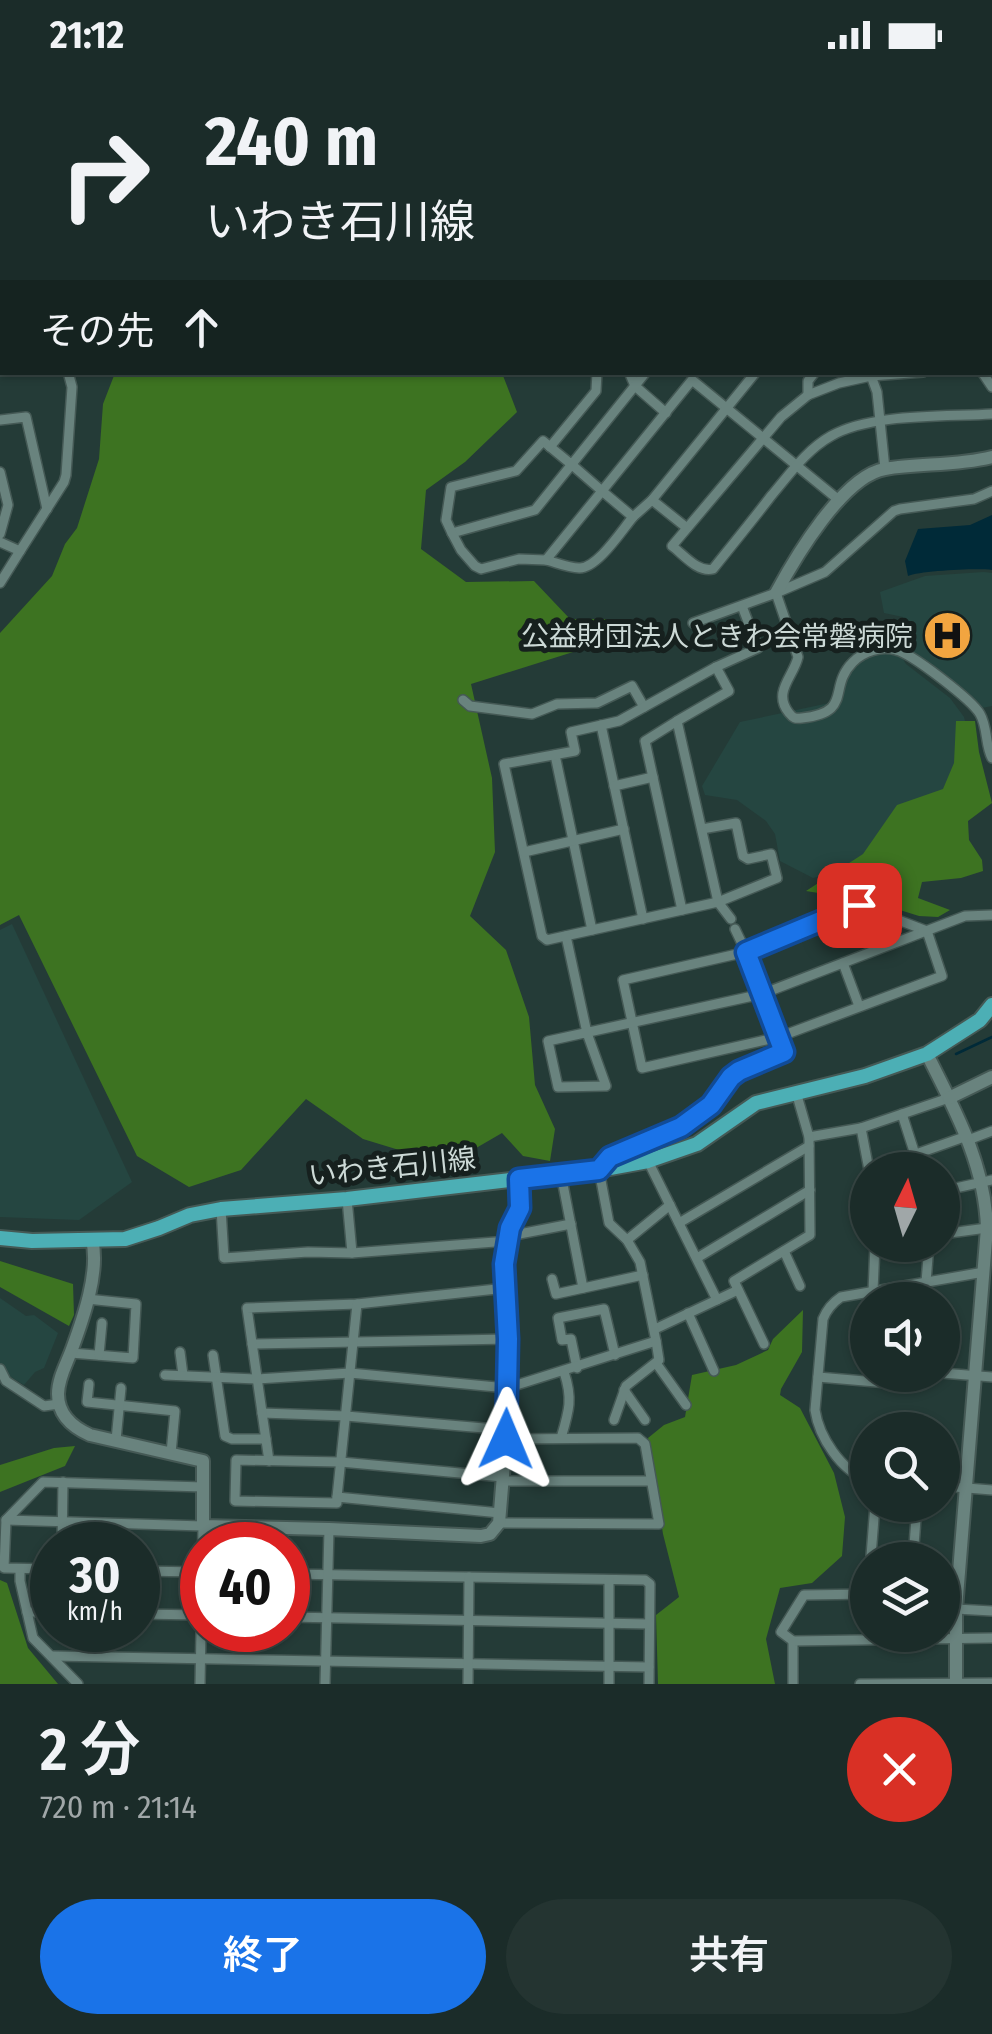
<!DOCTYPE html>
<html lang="ja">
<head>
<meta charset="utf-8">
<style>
  :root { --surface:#1b2c29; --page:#243431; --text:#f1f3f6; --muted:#a0a7a8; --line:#394846; --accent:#1a73e8 }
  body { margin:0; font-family:"Fira Sans Condensed","Noto Sans JP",sans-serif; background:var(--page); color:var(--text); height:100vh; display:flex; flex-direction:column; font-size:38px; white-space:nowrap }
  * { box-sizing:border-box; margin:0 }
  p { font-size:32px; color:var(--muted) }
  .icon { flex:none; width:55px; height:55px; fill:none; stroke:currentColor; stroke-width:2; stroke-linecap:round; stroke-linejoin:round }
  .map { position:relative; height:1614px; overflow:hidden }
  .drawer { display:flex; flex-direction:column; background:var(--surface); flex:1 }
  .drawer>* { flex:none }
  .banner { position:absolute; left:0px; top:0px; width:992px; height:305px; box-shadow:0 2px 8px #0004,0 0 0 2px var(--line); background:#1b2c29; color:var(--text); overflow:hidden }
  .needle { width:65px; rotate:5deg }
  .buttons { position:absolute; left:850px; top:1082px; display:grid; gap:20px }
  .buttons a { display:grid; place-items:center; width:110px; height:110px; border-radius:50%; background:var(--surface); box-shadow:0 2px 8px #0004,0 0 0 2px var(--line); font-size:50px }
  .speed { position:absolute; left:30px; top:1452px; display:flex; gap:20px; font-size:50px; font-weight:700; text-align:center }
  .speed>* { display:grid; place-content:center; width:130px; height:130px; border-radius:50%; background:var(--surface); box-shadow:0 2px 8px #0004,0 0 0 2px var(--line); line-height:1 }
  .speed small { font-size:25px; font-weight:400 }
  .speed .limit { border:15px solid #d22; background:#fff; color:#111 }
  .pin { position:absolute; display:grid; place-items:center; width:85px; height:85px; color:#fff; margin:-42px; border-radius:20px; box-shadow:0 5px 15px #0006 }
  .me { position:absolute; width:110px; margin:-55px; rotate:1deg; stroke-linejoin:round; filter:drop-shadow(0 0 8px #0008) }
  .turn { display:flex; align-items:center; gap:35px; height:210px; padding:0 40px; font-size:45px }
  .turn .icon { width:130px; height:130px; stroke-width:2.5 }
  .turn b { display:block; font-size:70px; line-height:85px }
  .then { display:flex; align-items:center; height:95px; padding:0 40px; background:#0003; gap:20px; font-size:38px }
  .round { display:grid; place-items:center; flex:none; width:105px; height:105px; border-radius:52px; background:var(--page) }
  .head { display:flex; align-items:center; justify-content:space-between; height:170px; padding:0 40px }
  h1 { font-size:60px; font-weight:600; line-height:75px }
  .button { display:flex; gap:20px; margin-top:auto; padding:20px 40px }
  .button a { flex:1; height:115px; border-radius:60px; background:var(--accent); color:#fff; font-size:40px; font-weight:600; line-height:115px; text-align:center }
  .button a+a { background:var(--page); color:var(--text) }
  .status { display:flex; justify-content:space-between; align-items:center; height:70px; padding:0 50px; background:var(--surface); direction:ltr }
  .status svg { height:28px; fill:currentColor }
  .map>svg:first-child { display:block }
</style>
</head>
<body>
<div class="status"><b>21:12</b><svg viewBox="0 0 49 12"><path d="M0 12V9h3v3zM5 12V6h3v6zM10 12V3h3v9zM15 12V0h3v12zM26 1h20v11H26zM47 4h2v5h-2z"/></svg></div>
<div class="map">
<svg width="992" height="1614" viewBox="0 0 992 1614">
  <rect width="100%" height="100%" fill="#243b37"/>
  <!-- built -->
  <g fill="#254641">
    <path d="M984,502L992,503V636L982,638L905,577L901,555L903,547L884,543L880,522L925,506Z"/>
    <path d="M896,578L906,594L950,628L964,647L970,672L959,713L865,796L813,808L780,791L775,764L766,751L737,730L705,725L702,716L740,652L834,632L856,589Z"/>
    <path d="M12,854L132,1112L79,1150L0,1147V860Z"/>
    <path d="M0,1228L26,1246L34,1245L58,1263L44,1298L35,1302L24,1315L3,1302L2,1294H0Z"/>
  </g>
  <!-- forest -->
  <g fill="#3d7321">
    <path d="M0,0H443L441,2H2V280H0Z"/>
    <path d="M115,303H502L517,342L465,392L426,420L421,479L466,512L534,511L570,549H612L589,577L471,614L492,708L495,782L470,846L506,880L529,947L535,1015L555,1059L550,1091L523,1086L502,1063L440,1099L422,1087L363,1069L306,1029L241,1100L189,1117L137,1086L19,845L0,855V563L52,506L65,474L77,458L99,389L103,334Z"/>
    <path d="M956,651H975L979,682L992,733L968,751L969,770L982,790L983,801L961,808L922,812L918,828L950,840L938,847L919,846L874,832L806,821L863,784L897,735L943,719L954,693Z"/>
    <path d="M0,1191L73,1214L74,1245L69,1256L0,1217Z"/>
    <path d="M803,1240L802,1282L781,1319L780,1325L800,1338L834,1403L845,1447L842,1486L812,1513L780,1518L766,1569L775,1614H658L656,1545L679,1527L663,1464L648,1368L664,1355L685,1347L692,1305L736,1295L768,1280L773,1269Z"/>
    <path d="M75,1376L65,1396L0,1422V1395L54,1378Z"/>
    <path d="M0,1510L7,1513L28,1578L58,1614H0Z"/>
  </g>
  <!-- water -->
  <path fill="#002a38" d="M992,445V500C977,498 920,501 908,506L905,491L918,459L970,455Z"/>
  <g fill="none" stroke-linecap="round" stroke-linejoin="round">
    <!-- stream -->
    <path stroke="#002a38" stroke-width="2.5" d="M956,984L992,967"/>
    <defs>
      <g id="street">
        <path d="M626,0L629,2"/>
        <path d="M709,0L712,2"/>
        <path d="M741,0L745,2"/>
        <path d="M816,0L819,2"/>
        <path d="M982,0L989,2"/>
        <path d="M466,2L469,0"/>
        <path d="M510,2L513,0"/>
        <path d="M639,2H644"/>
        <path d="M733,2L735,0"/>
        <path d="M877,2L878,0"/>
        <path d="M918,2V0"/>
        <path d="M972,2L973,0"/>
        <path d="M990,47L992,48"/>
        <path d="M990,107L992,101"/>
        <path d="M990,131L992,132"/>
        <path d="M990,166L992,167"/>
        <path d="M990,250L992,251"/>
        <path d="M0,294L2,295"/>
        <path d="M629,302L635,316L666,343"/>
        <path d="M646,302L535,440L452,463L446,450L451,417L516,401L543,371C563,387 583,404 602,421L546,490C557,493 569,498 579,498C597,499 622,460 633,447L602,421L692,310L840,431"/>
        <path d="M923,302L871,306L839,313L808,325L781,347L672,476C684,485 698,503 713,499C732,475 752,451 771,426C789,405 806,380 831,366C871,343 946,347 992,344"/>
        <path d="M982,302L992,317"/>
        <path d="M870,303L877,322L885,399"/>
        <path d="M808,325V311L815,302"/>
        <path d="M0,350L26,347L47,439"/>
        <path d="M550,377L596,321L597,302"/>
        <path d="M0,402L8,435L0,464"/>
        <path d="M652,430L687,458"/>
        <path d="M633,447L652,430L756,302"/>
        <path d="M452,463L461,480L475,496L481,499L519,489L546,490"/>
        <path d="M0,472L20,481L0,513"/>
        <path d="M20,481L64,412L66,405L72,317L68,302"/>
        <path d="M776,523L798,587C794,606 772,622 789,643C793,648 795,649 802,648C854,642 827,618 853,592C864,581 881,576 896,580C911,583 972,630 980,644C988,658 985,675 992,688"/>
        <path d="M693,553L776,523L825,502L894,441L900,439L974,429L992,421"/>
        <path d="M463,630L470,636L532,644L557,634L597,633L632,616L644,637"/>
        <path d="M677,651L729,621L716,597"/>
        <path d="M601,655L643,849"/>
        <path d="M555,685L592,860"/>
        <path d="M614,716L653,707"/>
        <path d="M702,759L736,753L743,786L748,789L771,784L777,808L718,832L547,870L542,866L504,694L575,681L571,662L619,651L716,597L758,578L742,536"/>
        <path d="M524,782L624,759"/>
        <path d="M859,835L927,861L942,906L779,967L642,998L623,910L746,882Z"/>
        <path d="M682,840L645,671L677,651L718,832L731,849"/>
        <path d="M566,866L587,963L606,1016L558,1017L548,971L762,924L965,846L992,845"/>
        <path d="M843,893L859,936"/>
        <path d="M902,1044L920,1100"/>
        <path d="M861,1058L869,1100"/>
        <path d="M809,1067L861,1058L949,1028"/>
        <path d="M968,1070L992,1061"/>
        <path d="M916,1084L967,1066"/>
        <path d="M648,1091L717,1230"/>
        <path d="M561,1104L583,1218"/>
        <path d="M942,1121L992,1110"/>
        <path d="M347,1129L352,1183"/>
        <path d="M221,1139L224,1188L308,1182L352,1183L508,1171"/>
        <path d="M679,1153L809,1076"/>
        <path d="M942,1164L987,1158"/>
        <path d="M509,1166L571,1154"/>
        <path d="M627,1170L670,1135"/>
        <path d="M784,1181L800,1216"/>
        <path d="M697,1188L810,1120"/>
        <path d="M552,1209L556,1224L643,1205"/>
        <path d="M926,1212L929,1175"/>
        <path d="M873,1221L875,1175"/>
        <path d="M688,1243L714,1301"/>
        <path d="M655,1259L738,1220"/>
        <path d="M252,1274L508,1269"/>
        <path d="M764,1274L734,1211L810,1165L809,1067L796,1022"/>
        <path d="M180,1282L183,1305"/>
        <path d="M71,1283L133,1288L136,1234L87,1229"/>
        <path d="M99,1285L102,1253"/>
        <path d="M213,1285L225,1366L232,1369H266"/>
        <path d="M656,1293L686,1335"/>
        <path d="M577,1298L571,1269L562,1270L558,1248L604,1239L615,1285"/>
        <path d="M0,1299L6,1311L44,1336L59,1334"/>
        <path d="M942,1303L992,1307"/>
        <path d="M165,1305L257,1309L350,1303L507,1318L656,1271L640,1192L627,1170L609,1153L599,1100L610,1087L681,1057L711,1035L731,1007L739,1001L784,982L746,882L735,859"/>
        <path d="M818,1307L888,1313L898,1305"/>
        <path d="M89,1314L87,1332L175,1341L171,1383"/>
        <path d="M624,1320L645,1350"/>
        <path d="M262,1343L346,1346L507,1360"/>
        <path d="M614,1350L626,1316L659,1290L656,1271"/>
        <path d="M561,1368C569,1341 573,1329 564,1302"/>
        <path d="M116,1370L121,1318"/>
        <path d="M269,1391L247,1238L357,1234L506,1218"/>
        <path d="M868,1410C841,1401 819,1367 815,1340L823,1249C827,1239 832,1233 841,1227L984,1202"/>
        <path d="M503,1411H651"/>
        <path d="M942,1416L992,1420"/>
        <path d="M337,1427L357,1234"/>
        <path d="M875,1435L871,1486L913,1489L917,1435"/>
        <path d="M500,1443L337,1427V1433L235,1431L236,1390L341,1392L503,1407"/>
        <path d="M6,1450L203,1456L200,1614"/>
        <path d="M499,1453L659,1454L645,1374L638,1368L506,1369"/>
        <path d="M62,1475L63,1412"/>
        <path d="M20,1499V1511L33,1568L78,1614"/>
        <path d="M52,1499L4,1498L6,1450L43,1412L203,1417"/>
        <path d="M138,1501L202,1502"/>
        <path d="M288,1504L645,1510L650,1514L649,1614"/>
        <path d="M956,1539L992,1541"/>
        <path d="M27,1542H52"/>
        <path d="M138,1544L202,1545"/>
        <path d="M288,1547L649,1554"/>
        <path d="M793,1571L781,1562L804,1525L868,1524"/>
        <path d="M53,1586L649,1597"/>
        <path d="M325,1614L329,1459"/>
        <path d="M468,1614L469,1507"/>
        <path d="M609,1614V1510"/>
        <path d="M793,1614V1571L992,1568"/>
        <path d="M860,1614L992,1613"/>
      </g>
      <g id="secondary">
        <path d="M776,523C795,488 843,406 885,399C920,393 957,396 992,387"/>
        <path d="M927,984C955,1040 985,1094 987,1158L956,1539V1614"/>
        <path d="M949,1028L992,1007"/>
        <path d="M92,1170C100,1201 83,1249 72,1279C67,1293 58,1308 58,1324C58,1345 72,1357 90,1365L203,1391V1456L329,1459L481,1466L490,1464L499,1453L506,1369L508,1269L504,1194L511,1158L520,1138L519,1109"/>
      </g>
      <path id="primary" d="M0,1168L32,1171L125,1169L159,1158L190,1145L221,1139L347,1129L519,1109L599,1100L648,1091L697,1074L756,1033L865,1006L927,984L980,950L992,935"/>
    </defs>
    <!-- street casing -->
    <use href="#street" stroke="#455955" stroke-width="12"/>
    <!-- secondary casing -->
    <use href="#secondary" stroke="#455955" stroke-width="16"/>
    <!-- primary casing -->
    <use href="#primary" stroke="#455955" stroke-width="18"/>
    <!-- street -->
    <use href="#street" stroke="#69837e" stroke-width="9"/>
    <!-- secondary -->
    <use href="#secondary" stroke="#69837e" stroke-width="12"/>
    <!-- primary -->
    <use href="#primary" stroke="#4cafb5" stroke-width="14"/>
  </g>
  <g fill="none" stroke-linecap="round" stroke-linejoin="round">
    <defs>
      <path id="route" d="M506,1369L508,1269L504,1194L510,1158L520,1138L519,1109L599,1100L610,1087L681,1057L711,1035L731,1007L739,1001L784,982L746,882L859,835"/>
    </defs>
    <!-- route casing -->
    <use href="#route" stroke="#114b97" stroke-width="25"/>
    <!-- route -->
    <use href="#route" stroke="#1a73e8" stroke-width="18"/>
  </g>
  <!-- icons -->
  <defs>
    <symbol id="hospital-disc" viewBox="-11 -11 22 22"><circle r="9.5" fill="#f2a540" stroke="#16201e"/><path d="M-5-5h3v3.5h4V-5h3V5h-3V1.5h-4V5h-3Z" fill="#111"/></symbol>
  </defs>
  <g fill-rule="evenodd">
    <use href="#hospital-disc" x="920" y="538" width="55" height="55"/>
  </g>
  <g text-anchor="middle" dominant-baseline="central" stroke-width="10" stroke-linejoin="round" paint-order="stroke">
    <!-- poi labels -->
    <g font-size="28" fill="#ccd9d6" stroke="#16201e" text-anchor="end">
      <text x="913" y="566">公益財団法人ときわ会常磐病院</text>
    </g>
    <!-- street labels -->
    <g font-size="28" fill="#ccd9d6" stroke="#16201e">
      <text transform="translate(392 1097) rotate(-6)">いわき石川線</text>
    </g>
  </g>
</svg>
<div class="buttons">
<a><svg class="needle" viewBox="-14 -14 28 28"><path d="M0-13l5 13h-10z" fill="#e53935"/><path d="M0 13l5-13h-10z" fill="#a0a7a8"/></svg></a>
<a><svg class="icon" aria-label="sound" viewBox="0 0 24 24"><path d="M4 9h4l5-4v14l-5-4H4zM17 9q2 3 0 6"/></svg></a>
<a><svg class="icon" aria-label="search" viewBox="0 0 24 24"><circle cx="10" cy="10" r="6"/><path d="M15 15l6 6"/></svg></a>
<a><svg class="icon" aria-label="layers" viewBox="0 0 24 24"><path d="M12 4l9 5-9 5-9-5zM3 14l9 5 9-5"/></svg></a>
</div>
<div class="speed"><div>30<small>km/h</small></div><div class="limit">40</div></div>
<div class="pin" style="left:859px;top:835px;background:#d93025"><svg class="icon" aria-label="arrive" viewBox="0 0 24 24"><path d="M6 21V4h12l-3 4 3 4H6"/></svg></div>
<svg class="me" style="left:506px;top:1369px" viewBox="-20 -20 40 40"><path d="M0-17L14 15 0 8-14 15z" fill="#1a73e8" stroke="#fff" stroke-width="4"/></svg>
<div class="banner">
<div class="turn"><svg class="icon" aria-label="right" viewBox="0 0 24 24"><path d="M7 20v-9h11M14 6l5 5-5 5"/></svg><div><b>240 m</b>いわき石川線</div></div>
<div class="then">その先<svg class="icon" aria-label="ahead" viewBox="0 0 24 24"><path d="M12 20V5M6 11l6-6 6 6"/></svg></div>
</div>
</div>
<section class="drawer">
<div class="head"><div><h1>2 分</h1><p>720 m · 21:14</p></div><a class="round" style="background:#d93025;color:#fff"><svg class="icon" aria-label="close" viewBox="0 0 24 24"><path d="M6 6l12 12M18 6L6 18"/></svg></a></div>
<div class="button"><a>終了</a><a>共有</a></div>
</section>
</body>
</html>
